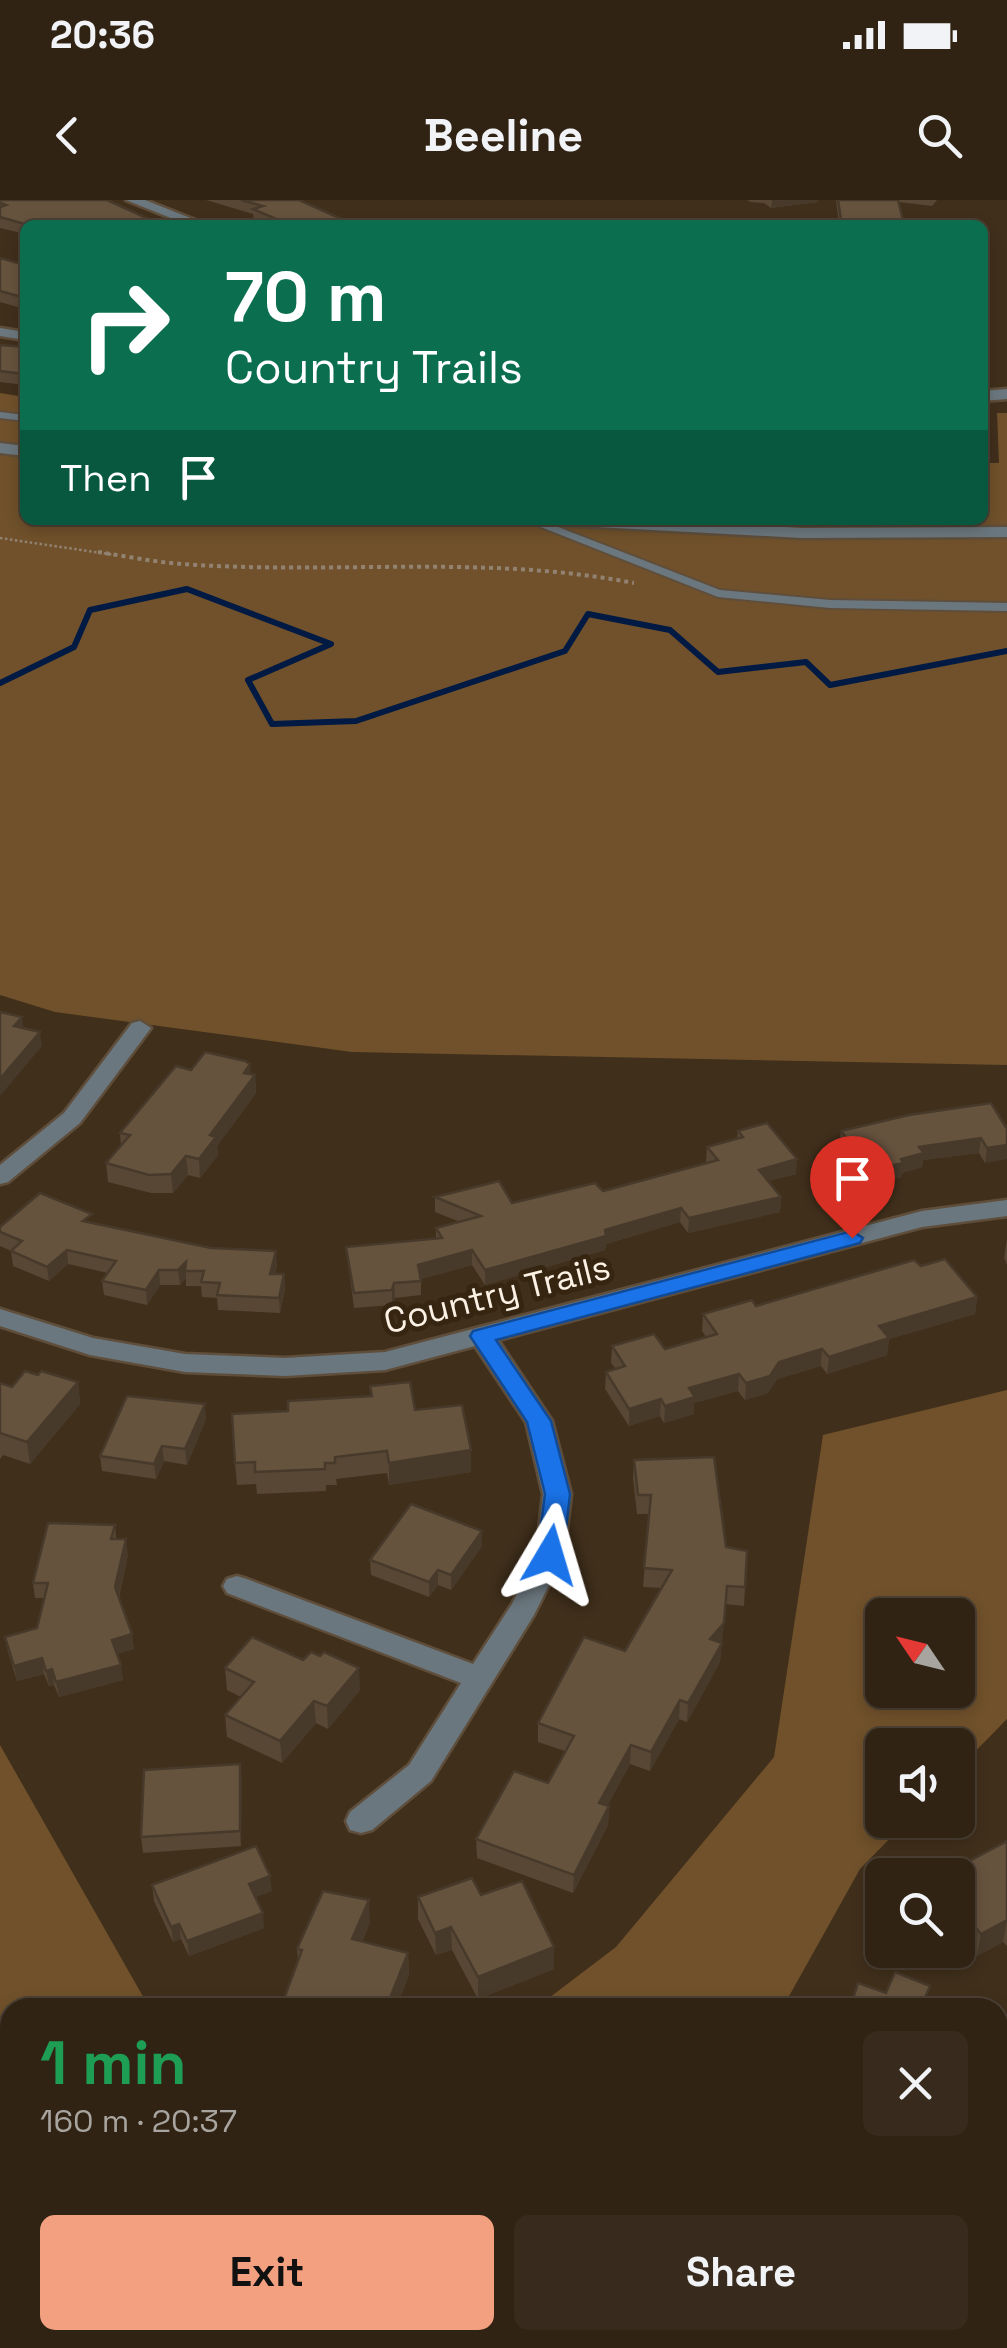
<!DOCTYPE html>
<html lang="en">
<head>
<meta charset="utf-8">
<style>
  :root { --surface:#302314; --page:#382b1d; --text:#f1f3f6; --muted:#a8a4a0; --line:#4b4034; --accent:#f2a07f }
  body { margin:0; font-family:"Space Grotesk",sans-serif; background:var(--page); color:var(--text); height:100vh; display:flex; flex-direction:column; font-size:38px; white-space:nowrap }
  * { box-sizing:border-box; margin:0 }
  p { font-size:32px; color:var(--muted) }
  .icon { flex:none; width:55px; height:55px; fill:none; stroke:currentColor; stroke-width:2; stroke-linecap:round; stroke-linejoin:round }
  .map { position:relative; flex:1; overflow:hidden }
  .details { position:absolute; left:0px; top:1798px; width:1008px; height:352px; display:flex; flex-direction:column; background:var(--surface); border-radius:30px 30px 0 0; box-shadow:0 5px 15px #0003,0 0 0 2px var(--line) }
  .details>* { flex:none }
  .banner { position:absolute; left:20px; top:20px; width:968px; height:305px; border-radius:15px; box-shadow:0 5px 15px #0003,0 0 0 2px var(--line); background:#0b6e4f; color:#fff; overflow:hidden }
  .needle { width:65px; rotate:305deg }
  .fabs { position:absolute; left:865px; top:1398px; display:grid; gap:20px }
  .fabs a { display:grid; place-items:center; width:110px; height:110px; border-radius:15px; background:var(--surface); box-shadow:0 5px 15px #0003,0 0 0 2px var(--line); font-size:50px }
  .pin { position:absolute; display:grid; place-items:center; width:85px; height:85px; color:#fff; margin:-102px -42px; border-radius:50% 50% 50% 0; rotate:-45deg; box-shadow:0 0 10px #0007 }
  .pin .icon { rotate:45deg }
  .me { position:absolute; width:110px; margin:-55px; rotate:7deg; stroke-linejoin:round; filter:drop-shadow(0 0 8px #0008) }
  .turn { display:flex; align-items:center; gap:35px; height:210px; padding:0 40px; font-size:45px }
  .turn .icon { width:130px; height:130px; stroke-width:2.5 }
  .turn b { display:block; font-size:70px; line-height:85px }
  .then { display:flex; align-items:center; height:95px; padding:0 40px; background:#0003; gap:20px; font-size:38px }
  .round { display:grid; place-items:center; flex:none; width:105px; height:105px; border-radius:15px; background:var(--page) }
  .headline { display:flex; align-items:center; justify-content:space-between; height:170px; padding:0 40px }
  h1 { font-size:60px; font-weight:700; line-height:75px; color:#1e9e55 }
  .cta { display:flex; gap:20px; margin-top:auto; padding:20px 40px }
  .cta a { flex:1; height:115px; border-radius:15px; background:var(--accent); color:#111; font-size:40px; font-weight:700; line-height:115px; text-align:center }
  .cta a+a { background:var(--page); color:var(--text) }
  .status { display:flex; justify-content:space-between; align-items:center; height:70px; padding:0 50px; background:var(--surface); direction:ltr }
  .status svg { height:28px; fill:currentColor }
  header { display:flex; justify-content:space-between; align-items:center; height:130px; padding:0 40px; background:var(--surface); font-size:45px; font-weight:700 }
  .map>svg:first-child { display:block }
</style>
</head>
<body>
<div class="status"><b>20:36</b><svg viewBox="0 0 49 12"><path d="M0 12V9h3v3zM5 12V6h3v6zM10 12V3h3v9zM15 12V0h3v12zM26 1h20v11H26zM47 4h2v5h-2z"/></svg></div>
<header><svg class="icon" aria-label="back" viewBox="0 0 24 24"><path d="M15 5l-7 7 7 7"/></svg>Beeline<svg class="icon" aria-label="search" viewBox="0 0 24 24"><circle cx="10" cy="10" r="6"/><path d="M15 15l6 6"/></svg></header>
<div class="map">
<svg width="1007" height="2148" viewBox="0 0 1007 2148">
  <rect width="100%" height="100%" fill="#402f1b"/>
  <!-- green -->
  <g fill="#70512b" fill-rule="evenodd">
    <path d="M0,193L25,197V320H982L983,263H999L997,213H1007V865L352,852L55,812L0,795Z"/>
    <path d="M1007,1190V1519L958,1569V1545H882V1620H908L860,1669L783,1807H537L616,1747L774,1557L823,1235ZM882,1415H958V1490H882Z"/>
    <path d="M0,1545L149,1807L10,1808V2021L0,2019Z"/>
  </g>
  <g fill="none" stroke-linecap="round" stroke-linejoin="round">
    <!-- stream -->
    <path stroke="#001a43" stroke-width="6" d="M0,483L74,447L90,410L187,389L331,444L248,480L272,524L356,521L565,451L588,414L670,430L718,472L806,462L830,485L1007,451"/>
    <defs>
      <g id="service">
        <path d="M0,212L25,215V221L0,218Z"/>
        <path d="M523,320H540L720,390L830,400L1007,403V411L830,408L718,397Z"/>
      </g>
      <g id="minor">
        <path d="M126,0H145L208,25H188Z"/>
        <path d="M0,128L25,132V140L0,136Z"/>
        <path d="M1007,189V199L982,201V191Z"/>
        <path d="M551,320H654L802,328L1007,327V337L802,338L559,325Z"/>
        <path d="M1007,1000V1016L922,1027L498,1140L552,1221L571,1294L564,1355L534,1415L431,1581L372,1630L361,1633L350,1630L346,1621L350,1612L409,1565L461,1483L227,1393L223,1386L227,1379L237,1376L247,1379L473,1464L512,1404L536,1355L543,1294L526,1222L475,1146L385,1170L285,1176L185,1172L90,1155L0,1126V1109L93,1138L185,1154L285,1158L385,1152L922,1011Z"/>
        <path d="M1007,2072V2148H971L973,2140H998V2076Z"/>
      </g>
      <g id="tertiary">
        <path d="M0,243L25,246V256L0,253Z"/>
        <path d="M140,821L151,828L80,923L8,982L0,984V965L64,913L132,823Z"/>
      </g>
    </defs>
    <!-- service casing -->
    <use href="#service" stroke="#5e4e3b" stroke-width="4"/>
    <!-- minor casing -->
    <use href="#minor" stroke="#5e4e3b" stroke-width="5"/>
    <!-- tertiary casing -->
    <use href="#tertiary" stroke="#5e4e3b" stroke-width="5"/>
    <!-- path-far1 -->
    <path stroke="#918272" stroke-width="2.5" stroke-dasharray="2.5 2.5" stroke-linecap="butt" d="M0,338L115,355"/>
    <!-- path -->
    <path stroke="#918272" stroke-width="4" stroke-dasharray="4 4" stroke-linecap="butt" d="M98,352C125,356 154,362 182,364C333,375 484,354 634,383"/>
    <!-- service -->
    <use href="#service" fill="#6b777e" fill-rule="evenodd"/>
    <!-- minor -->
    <use href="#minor" fill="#6b777e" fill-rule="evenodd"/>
    <!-- tertiary -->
    <use href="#tertiary" fill="#6b777e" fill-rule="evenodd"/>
  </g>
  <!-- wall -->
  <g fill="#584735">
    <path d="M0,0L162,25H25V34L0,28Z"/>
    <path d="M206,0H299L355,25H266L254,20L253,14Z"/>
    <path d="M747,0H818L817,2L771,8L764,3L750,2Z"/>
    <path d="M836,0H937L932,6L898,2L903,20L902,25H839Z"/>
    <path d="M0,58L25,65V109L0,102Z"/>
    <path d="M0,145L25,147V185L0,182Z"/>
    <path d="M191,870L255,875L256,893L217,946L218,955L200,978L188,975L173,993H151L108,982L106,963L121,946L120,933Z"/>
    <path d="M1007,929L985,963L979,953L923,960L922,967L902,973L901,977L870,985L839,945L841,931Z"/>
    <path d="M738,931L796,974L768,981L781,997L780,1012L688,1033L680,1022L606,1044L605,1050L485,1085L472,1065L421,1079V1095L395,1098L392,1105L354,1108L346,1047L436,1039V1028L460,1022L435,1012V997L512,1003L603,991L707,963L706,961L707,947L737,939Z"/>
    <path d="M93,1023L277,1065L275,1074H284L285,1089L280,1113L218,1110L217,1098L202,1097L201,1086H186V1078L180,1085H160L147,1105L104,1095L102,1081L108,1073L68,1064L49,1081L13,1066L11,1051L0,1046V1027Z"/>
    <path d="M1007,1039V1065L1004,1058Z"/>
    <path d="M921,1066L977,1097L975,1114L889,1139L887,1155L827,1174L821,1166L777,1179L768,1193L745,1200L738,1191L694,1203V1214L664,1223L660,1216L629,1226L605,1189L606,1172L616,1169L611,1163L612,1146L665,1149L706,1137L702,1131L703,1114L756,1106Z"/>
    <path d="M38,1175L78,1182L80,1204L30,1264L3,1255L0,1259V1183L12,1187Z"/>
    <path d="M370,1186L415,1210L471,1272L389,1285L387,1273L336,1279L337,1285H326V1291L257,1294L256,1284L237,1285L235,1263L288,1211L371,1196Z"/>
    <path d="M206,1219L187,1265L164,1261L156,1279L102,1271L100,1256Z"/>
    <path d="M634,1260L726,1347L747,1351L744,1406L725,1404L720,1462L687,1522L679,1519L650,1571L630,1564L607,1606H609L608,1625L573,1693L477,1658L476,1639L548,1583L565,1551L538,1542V1523L625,1451L662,1388L643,1387L649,1314H637L633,1278Z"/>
    <path d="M115,1325L116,1339L128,1355L119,1397L134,1449L117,1454L123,1480L59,1497L54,1485L49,1486L44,1474L17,1481L8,1452L5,1437L37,1428L45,1398H35L33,1383Z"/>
    <path d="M482,1346L451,1390L438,1385L429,1397L371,1375L370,1360Z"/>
    <path d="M320,1456L360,1490L328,1529L316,1523L282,1563L227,1537L225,1515L241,1497L227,1490L225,1468L303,1460Z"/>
    <path d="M240,1564L241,1646L143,1653L141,1637Z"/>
    <path d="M1007,1641V1746L1003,1742L977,1756L958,1733V1675Z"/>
    <path d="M152,1685L272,1691L255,1697L264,1728L189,1756L181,1739L173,1742L154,1701Z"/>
    <path d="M418,1697L554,1769L478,1799L452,1750L436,1755L418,1719Z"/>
    <path d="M370,1722L362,1742L408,1753L409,1775L396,1808H285L284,1799L298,1760L297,1749Z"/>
    <path d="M721,2140H859L856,2148H720Z"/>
  </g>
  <!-- shaded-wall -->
  <g fill="#473a2b">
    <path d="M772,0H818L817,2L771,8Z"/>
    <path d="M22,817L24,831L14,826Z"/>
    <path d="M40,832L42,846L0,896V879Z"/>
    <path d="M250,864L251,880L255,875L256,893L217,946L218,955L200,978L199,959L210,935Z"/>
    <path d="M981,938L979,953L923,960L922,967L902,973L901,977L870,985L871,970L901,959L919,947Z"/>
    <path d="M1007,945V959L985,963L987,948Z"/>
    <path d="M186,956L188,975L173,993L171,974Z"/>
    <path d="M797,959L796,974L758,984L759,970Z"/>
    <path d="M781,997L780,1012L688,1033L689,1018Z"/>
    <path d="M681,1008L680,1022L606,1044L605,1050L485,1085V1070L605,1030Z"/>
    <path d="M67,1050L68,1064L49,1081L47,1067Z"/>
    <path d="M472,1050V1065L418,1080V1065Z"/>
    <path d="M276,1051L277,1065L272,1089L270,1074Z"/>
    <path d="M186,1062V1078L180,1085L178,1070Z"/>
    <path d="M159,1070L160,1085L147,1105L146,1090Z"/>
    <path d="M284,1074L285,1089L280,1113L279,1098Z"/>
    <path d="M394,1083L395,1098L392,1105V1090Z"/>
    <path d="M977,1097L975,1114L889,1139L887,1155L827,1174L829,1157L879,1126Z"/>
    <path d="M822,1149L821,1166L777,1179L768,1193L745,1200L746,1183L779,1162Z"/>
    <path d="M739,1174L738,1191L694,1203V1214L664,1223L665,1206L689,1188Z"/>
    <path d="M78,1182L80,1204L30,1264L27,1242Z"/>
    <path d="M661,1199L660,1216L629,1226V1209Z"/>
    <path d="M205,1204L206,1219L187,1265L185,1249Z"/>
    <path d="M162,1246L164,1261L156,1279L154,1264Z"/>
    <path d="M471,1250V1272L389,1285V1263Z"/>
    <path d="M482,1331V1346L451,1390V1375Z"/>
    <path d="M126,1339L128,1355L117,1403L115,1387Z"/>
    <path d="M438,1370V1385L429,1397V1382Z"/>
    <path d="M724,1423L720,1462L687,1522L688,1503L710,1439Z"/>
    <path d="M132,1434L134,1449L114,1455L112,1440Z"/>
    <path d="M42,1458L44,1474L17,1481L14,1466Z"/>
    <path d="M121,1465L123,1480L59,1497L56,1482Z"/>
    <path d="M359,1468L360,1490L328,1529L327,1506Z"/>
    <path d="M52,1469L54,1485L49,1486L46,1471Z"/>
    <path d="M680,1500L679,1519L650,1571L651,1552Z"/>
    <path d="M314,1501L316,1523L282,1563L280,1541Z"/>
    <path d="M631,1545L630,1564L598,1622L599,1603Z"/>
    <path d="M240,1564L242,1580L241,1646L240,1631Z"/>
    <path d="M609,1606L608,1625L573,1693L574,1675Z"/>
    <path d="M270,1676L272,1691L250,1699L249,1684Z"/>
    <path d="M369,1700L370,1722L354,1761L352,1739Z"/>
    <path d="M263,1713L264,1728L189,1756L187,1741Z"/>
    <path d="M1007,1720L1003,1742L977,1756L981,1734Z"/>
    <path d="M179,1724L181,1739L173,1742L171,1727Z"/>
    <path d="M451,1727L452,1750L436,1755L435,1733Z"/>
    <path d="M554,1747V1769L478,1799V1777Z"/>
    <path d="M408,1753L409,1775L396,1808H386Z"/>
    <path d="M854,2140H859L856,2148H851Z"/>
  </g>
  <!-- building -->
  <g fill="#66533e" stroke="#473a2b" stroke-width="2.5">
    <path d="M0,0H107L162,25H28L0,17V7L6,5L0,3Z"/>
    <path d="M241,0H299L355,25H290L253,9L263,6Z"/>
    <path d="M838,0H898L903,20H841Z"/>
    <path d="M0,58L25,65V98L0,91Z"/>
    <path d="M0,145L25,147V174L0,171Z"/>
    <path d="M0,812L22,817L14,826L40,832L0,879Z"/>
    <path d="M205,852L245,861L250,864L244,873L255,875L210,935L216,937L199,959L186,956L171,974L149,975L106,963L130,935L120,933L176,866L191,870Z"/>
    <path d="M991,903L1007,929V945L987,948L981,938L919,947L924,953L901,959L903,963L871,970L841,931L909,915Z"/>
    <path d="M767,923L797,959L759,970L781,997L689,1018L681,1008L605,1030L606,1036L485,1070L472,1050L418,1065L421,1081L394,1083L392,1090L354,1093L346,1047L442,1038L436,1028L481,1016L435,997L499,981L512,1003L595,983L603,991L718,960L707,947L743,937L738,931Z"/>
    <path d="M40,993L92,1014L83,1021L211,1048L276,1051L270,1074H284L279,1098L217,1095L220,1083L201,1082L204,1071H185L186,1062L178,1070H159L146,1090L102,1081L116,1061L67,1050L47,1067L11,1051L22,1041L0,1032V1027Z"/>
    <path d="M945,1059L977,1097L879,1126L889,1138L829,1157L822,1149L779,1162L770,1176L746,1183L739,1174L689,1188L695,1197L665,1206L661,1199L629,1209L606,1172L625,1166L612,1146L654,1134L665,1149L717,1134L703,1114L752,1100L756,1106L914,1060L921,1066Z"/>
    <path d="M25,1171L38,1175L41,1171L78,1182L27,1242L0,1233V1183L12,1187Z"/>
    <path d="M410,1182L415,1210L462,1205L471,1250L389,1263L387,1251L335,1257V1263H325V1269L255,1272V1262L235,1263L232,1214L288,1211V1201L372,1196L370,1186Z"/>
    <path d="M127,1196L205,1204L185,1249L162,1246L154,1264L100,1256Z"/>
    <path d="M714,1257L726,1347L747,1351L745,1387L727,1386L724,1423L710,1439L722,1443L688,1503L680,1500L651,1552L631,1545L599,1603L609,1606L574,1675L476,1639L514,1571L548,1583L574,1536L538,1523L584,1437L625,1451L672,1370L644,1368L651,1295H638L634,1260Z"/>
    <path d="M411,1304L482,1331L451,1375L438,1370L429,1382L370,1360Z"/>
    <path d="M48,1323L115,1325L111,1339H126L115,1387L132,1434L112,1440L121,1465L56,1482L52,1469L46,1471L42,1458L14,1466L5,1437L37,1428L48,1383H33Z"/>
    <path d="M252,1437L303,1460L311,1452L320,1456L324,1452L359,1468L327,1506L314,1501L280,1541L225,1515L254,1482L225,1468Z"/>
    <path d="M240,1564V1631L141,1637L144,1570Z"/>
    <path d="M1007,1641V1720L981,1734L958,1707V1675H943Z"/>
    <path d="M256,1646L270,1676L249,1684L263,1713L187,1741L179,1724L171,1727L152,1685Z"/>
    <path d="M472,1678L481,1695L522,1681L554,1747L478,1777L451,1727L435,1733L418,1697Z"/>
    <path d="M323,1691L369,1700L352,1739L408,1753L386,1808H340L323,1803L321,1808H315L284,1799L302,1750L297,1749Z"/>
    <path d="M895,1772L930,1786L922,1805L928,1808H850L858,1783L886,1793Z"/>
    <path d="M24,2140H116L115,2148H23Z"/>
    <path d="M402,2140V2148H166L167,2142Z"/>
    <path d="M467,2140L560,2142V2148H466Z"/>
    <path d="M748,2140H854L851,2148H767Z"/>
  </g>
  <!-- route -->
  <path fill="#1a73e8" stroke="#114b97" stroke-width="2.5" d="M852,1031L863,1038L860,1043L496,1140L551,1221L570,1294L563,1355L559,1362H541L537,1355L545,1294L527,1222L470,1136L473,1131Z"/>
  <g text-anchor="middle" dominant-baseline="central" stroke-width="10" stroke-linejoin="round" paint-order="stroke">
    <!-- street labels -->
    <g font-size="35" fill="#fcf1e5" stroke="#362511">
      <text transform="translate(497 1094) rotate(-14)">Country Trails</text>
    </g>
  </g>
</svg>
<div class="fabs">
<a><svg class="needle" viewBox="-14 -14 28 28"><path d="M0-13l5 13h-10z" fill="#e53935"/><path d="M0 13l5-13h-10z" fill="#a8a4a0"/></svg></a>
<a><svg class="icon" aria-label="sound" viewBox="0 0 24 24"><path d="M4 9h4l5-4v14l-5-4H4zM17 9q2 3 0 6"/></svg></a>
<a><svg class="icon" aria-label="search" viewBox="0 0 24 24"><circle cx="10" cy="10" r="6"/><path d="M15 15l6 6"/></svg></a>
</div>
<div class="pin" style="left:852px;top:1038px;background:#d93025"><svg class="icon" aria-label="arrive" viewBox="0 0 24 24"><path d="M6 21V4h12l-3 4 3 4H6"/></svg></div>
<svg class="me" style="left:550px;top:1355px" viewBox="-20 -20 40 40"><path d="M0-17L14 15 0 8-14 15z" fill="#1a73e8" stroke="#fff" stroke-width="4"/></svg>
<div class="banner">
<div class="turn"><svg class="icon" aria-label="right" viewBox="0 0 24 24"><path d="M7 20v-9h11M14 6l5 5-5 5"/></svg><div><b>70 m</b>Country Trails</div></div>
<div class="then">Then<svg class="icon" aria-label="arrive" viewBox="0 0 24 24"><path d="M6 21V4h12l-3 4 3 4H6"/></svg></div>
</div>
<section class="details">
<div class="headline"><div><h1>1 min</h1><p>160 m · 20:37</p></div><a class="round"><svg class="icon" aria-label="close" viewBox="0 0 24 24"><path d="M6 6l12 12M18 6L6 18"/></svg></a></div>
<div class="cta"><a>Exit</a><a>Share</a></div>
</section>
</div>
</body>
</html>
